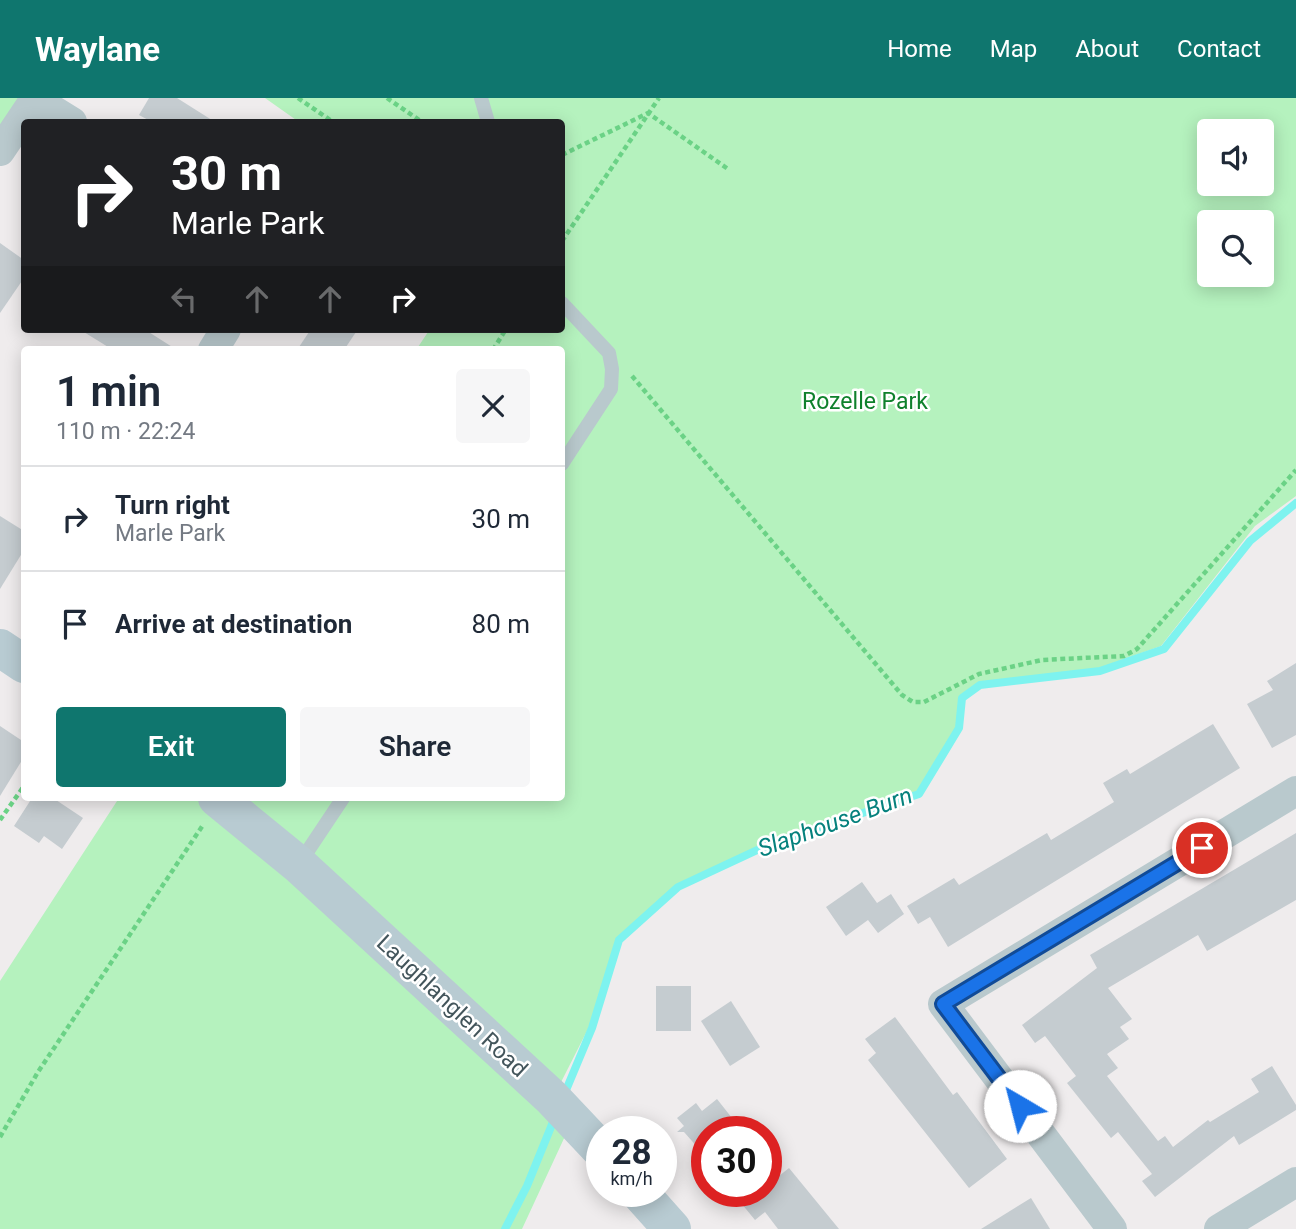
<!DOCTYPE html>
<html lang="en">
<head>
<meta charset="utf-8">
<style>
  :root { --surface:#fff; --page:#f6f6f7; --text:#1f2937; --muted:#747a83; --line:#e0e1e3; --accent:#0f766e }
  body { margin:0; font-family:Roboto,sans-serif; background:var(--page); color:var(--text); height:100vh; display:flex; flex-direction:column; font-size:26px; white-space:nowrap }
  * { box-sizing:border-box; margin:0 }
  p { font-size:23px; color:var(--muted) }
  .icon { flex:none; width:38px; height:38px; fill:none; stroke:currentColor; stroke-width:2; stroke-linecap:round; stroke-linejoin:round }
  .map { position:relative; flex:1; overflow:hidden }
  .panel { position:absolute; left:21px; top:248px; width:544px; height:455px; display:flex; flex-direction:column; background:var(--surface); border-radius:7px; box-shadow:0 4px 18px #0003 }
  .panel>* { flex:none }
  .guide { position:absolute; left:21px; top:21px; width:544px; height:214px; border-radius:7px; box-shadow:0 4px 18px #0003; background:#202124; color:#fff; overflow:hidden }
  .buttons { position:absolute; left:1197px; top:21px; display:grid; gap:14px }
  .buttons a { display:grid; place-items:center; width:77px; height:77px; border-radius:7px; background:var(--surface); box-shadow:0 4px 18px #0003; font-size:35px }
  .speed { position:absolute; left:586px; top:1018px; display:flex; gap:14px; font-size:35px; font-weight:700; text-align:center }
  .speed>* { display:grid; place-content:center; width:91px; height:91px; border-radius:50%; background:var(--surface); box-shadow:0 4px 18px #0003; line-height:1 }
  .speed small { font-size:18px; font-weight:400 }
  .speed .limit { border:10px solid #d22; background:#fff; color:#111 }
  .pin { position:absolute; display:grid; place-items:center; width:60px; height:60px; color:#fff; margin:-30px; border:4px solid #fff; border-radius:50%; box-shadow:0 2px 7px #0007 }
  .me { position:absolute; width:77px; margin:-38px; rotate:323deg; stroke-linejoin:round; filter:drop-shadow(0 0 5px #0008) }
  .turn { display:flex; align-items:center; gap:24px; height:147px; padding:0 35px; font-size:32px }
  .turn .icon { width:91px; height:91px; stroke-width:2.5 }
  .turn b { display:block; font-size:49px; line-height:60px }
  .lanes { display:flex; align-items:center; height:66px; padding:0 35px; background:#0003; justify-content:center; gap:35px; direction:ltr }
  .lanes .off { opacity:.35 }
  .round { display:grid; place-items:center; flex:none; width:74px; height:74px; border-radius:7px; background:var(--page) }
  .headline { display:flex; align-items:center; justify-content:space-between; height:119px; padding:0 35px }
  h1 { font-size:42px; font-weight:600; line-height:52px }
  .action { display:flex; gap:14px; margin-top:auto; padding:14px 35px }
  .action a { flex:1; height:80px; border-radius:7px; background:var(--accent); color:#fff; font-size:28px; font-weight:600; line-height:80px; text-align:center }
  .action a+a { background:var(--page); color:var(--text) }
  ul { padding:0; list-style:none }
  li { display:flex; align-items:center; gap:21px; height:105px; padding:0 35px; border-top:2px solid var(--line) }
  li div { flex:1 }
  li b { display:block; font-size:26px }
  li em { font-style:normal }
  header { display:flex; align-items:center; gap:42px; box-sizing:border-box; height:98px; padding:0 35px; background:var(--accent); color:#fff }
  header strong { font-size:33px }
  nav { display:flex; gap:38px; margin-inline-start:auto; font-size:24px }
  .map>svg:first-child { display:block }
</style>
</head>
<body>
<header>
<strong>Waylane</strong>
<nav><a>Home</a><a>Map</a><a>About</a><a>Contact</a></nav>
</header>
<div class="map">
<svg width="1296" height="1131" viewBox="0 0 1296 1131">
  <rect width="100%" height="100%" fill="#efeced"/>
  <!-- green -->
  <g fill="#b5f2be" fill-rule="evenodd">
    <path d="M0,0H34L0,53Z"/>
    <path d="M265,0H1296V398L1255,428L1161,548L1099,570L979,584L959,599L957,630L917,694L767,744L676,787L616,841L589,929L555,996L573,1021L522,1131H0V883L119,700H562V252H416L430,231H562V24H299ZM1209,33H1262V86H1209ZM1209,124H1262V177H1209Z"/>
  </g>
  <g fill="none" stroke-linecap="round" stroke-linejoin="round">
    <!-- stream -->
    <g stroke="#7ef3ef" stroke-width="8">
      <path d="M564,997L592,930L619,842L678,789L768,747L919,696L959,630L962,600L980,587L1100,573L1164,551L1250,443L1296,405"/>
      <path d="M505,1131L527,1088L555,1019"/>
    </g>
  </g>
  <!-- building -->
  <g fill="#c5ccd0">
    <path d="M149,0H177L215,24H152L139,17Z"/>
    <path d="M0,145L24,162V180L0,215Z"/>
    <path d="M79,231H144L177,252H113Z"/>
    <path d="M311,231H358L344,252H297Z"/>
    <path d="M0,418L24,433V452L0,491Z"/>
    <path d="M1296,565V637L1272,650L1247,606L1273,592L1267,583Z"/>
    <path d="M1213,626L1240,670L948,849L930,819L918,826L907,808L954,780L959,787L1047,735L1051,742L1114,704L1103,685L1127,671L1130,676Z"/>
    <path d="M0,628L24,644V659L0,698Z"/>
    <path d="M32,700H53L83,720L62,751L44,738L39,745L14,728Z"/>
    <path d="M1296,735V802L1207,853L1198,837L1108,890L1132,921L1120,929L1129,941L1107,956L1118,970L1107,978L1158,1043L1165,1038L1173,1049L1208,1022L1210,1024L1259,994L1251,981L1272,968L1296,1007V1012L1239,1047L1234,1038L1155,1099L1142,1083L1152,1076L1118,1034L1111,1040L1067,985L1076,978L1045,938L1035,945L1022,927L1097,870L1090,857Z"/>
    <path d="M862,784L877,805L891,796L904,816L878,835L868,822L846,838L826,809Z"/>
    <rect x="656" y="888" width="35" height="45"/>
    <path d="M731,903L760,949L730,968L701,923Z"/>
    <path d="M895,919L953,997L957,994L1007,1061L969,1090L868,962L876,955L865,941Z"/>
    <path d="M717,1001L743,1034H707V1060L684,1034H677L684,1028L677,1020L696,1005L702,1013Z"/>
    <path d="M766,1063L779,1078L789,1070L839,1131H778L765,1114L755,1122L732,1094H766Z"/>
    <path d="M1031,1100L1050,1131H981Z"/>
  </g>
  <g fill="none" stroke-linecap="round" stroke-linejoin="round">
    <!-- path -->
    <g stroke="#6bd286" stroke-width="4.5" stroke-dasharray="5 3.5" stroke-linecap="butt">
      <path d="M298,0L333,24"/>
      <path d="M387,0L422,24"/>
      <path d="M562,57L648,15L728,71"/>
      <path d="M562,143L659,0"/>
      <path d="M493,252L506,231"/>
      <path d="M632,278L902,597L913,604H924L979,576L1042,562L1124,558L1137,551L1296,372"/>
      <path d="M0,722L24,688"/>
      <path d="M0,1039L38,974L203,727"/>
    </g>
    <!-- lane -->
    <g stroke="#b9c9cd" stroke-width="14">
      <path d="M481,0L488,24"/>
      <path d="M562,205L609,255L612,271L611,291L562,366"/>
      <path d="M299,766L343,700"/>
    </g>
    <!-- street -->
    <g stroke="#b9c9cd" stroke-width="30">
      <path d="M0,53L35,1L72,24"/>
      <path d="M213,252L226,231"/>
      <path d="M1112,1131L943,906L1296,693"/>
      <path d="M1219,1131L1296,1084"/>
    </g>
    <!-- secondary -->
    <g stroke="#b8cbd2" stroke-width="38">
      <path d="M0,550L24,566"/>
      <path d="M217,700L299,767L551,999L602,1053"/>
      <path d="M639,1094L672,1131"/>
    </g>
  </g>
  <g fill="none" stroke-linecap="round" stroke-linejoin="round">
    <defs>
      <path id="route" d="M1020,1008L943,906L1202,750"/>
    </defs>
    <!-- route casing -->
    <use href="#route" stroke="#114b97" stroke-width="18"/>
    <!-- route -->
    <use href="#route" stroke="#1a73e8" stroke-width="12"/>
  </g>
  <g text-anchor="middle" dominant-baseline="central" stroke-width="5" stroke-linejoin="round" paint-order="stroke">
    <!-- park labels -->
    <g font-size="23" fill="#0f812c" stroke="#fff">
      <text x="865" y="303">Rozelle Park</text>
    </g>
    <!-- street labels -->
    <g font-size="23" fill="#43555b" stroke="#fff">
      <text transform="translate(452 908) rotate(43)">Laughlanglen Road</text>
    </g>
    <!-- water labels -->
    <g font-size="24" font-style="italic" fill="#05817d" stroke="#fff">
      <text transform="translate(835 724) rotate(-20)">Slaphouse Burn</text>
    </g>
  </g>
</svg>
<div class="buttons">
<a><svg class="icon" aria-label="sound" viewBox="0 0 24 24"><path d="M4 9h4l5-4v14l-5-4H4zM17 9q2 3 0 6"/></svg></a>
<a><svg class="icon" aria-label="search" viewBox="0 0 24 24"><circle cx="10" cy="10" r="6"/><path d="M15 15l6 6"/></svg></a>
</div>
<div class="speed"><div>28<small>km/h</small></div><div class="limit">30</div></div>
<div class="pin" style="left:1202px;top:750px;background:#d93025"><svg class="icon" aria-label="arrive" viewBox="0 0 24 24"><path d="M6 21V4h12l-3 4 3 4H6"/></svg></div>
<svg class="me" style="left:1020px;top:1008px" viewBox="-20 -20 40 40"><circle r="19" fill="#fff"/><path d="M0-13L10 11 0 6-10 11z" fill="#1a73e8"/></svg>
<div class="guide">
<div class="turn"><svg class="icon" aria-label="right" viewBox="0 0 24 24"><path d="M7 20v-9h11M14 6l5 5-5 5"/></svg><div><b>30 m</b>Marle Park</div></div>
<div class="lanes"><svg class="icon off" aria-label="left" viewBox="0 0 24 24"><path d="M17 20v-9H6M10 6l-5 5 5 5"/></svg><svg class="icon off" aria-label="ahead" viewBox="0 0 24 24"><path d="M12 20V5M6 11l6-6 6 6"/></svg><svg class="icon off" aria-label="ahead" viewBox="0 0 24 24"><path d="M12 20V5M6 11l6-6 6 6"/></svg><svg class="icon" aria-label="right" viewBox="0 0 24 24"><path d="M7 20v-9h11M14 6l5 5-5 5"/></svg></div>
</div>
<section class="panel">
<div class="headline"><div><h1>1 min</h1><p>110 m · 22:24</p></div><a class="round"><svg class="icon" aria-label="close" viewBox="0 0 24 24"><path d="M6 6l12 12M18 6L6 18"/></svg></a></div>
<ul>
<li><svg class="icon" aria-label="right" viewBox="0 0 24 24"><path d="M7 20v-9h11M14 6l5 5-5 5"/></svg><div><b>Turn right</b><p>Marle Park</p></div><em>30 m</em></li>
<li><svg class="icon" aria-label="arrive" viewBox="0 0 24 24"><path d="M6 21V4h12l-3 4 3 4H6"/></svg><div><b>Arrive at destination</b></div><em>80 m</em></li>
</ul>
<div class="action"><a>Exit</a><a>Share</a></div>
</section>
</div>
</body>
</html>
